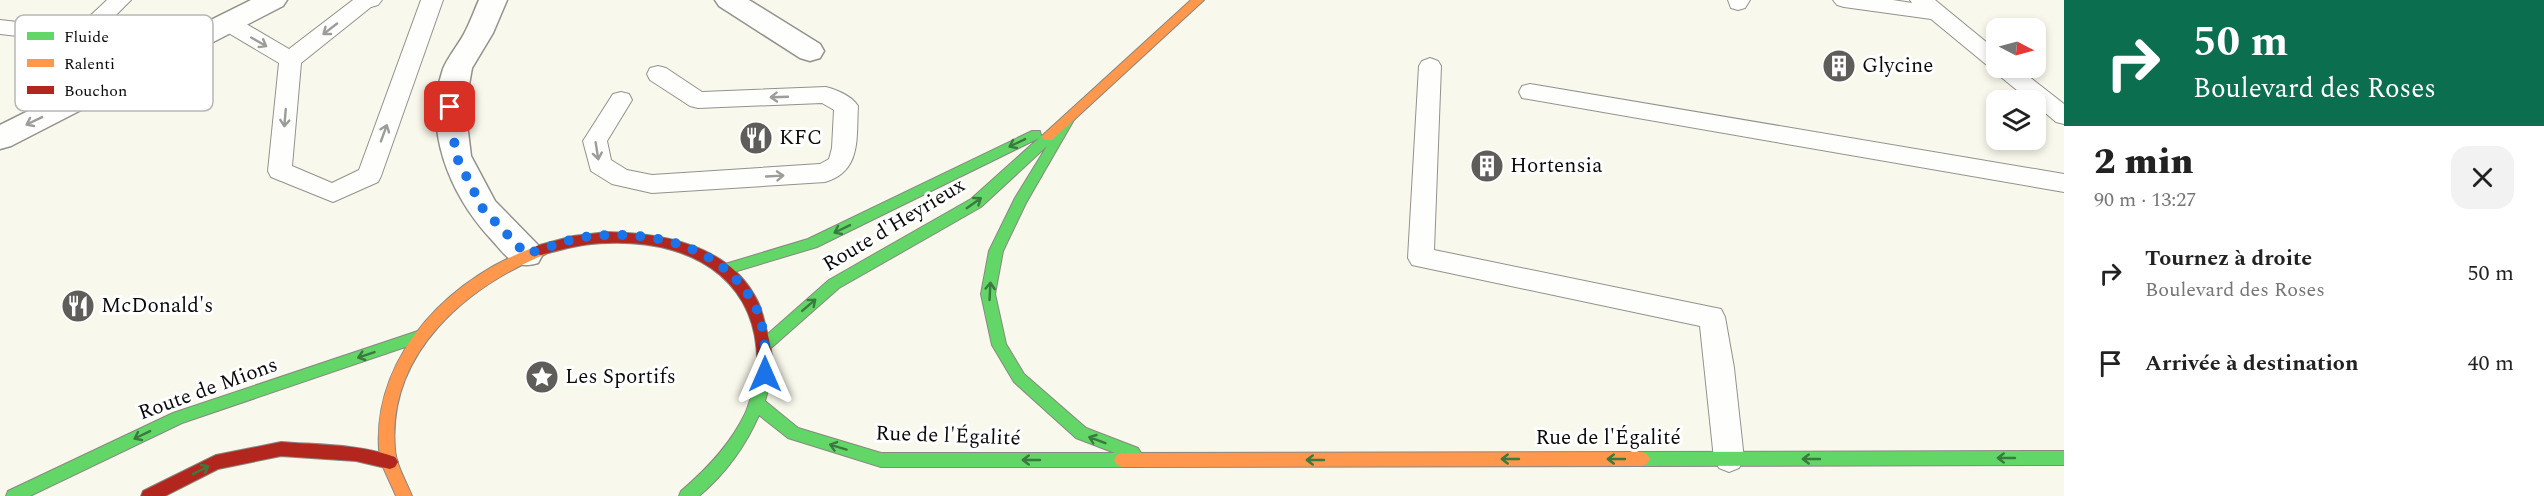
<!DOCTYPE html>
<html lang="fr">
<head>
<meta charset="utf-8">
<style>
  :root { --surface:#fff; --page:#f2f2f2; --text:#222; --muted:#767676 }
  body { margin:0; font-family:Spectral,serif; background:var(--page); color:var(--text); height:100vh; display:flex; flex-direction:column; font-size:22px; white-space:nowrap }
  * { box-sizing:border-box; margin:0 }
  p { font-size:20px; color:var(--muted) }
  .icon { flex:none; width:33px; height:33px; fill:none; stroke:currentColor; stroke-width:2; stroke-linecap:round; stroke-linejoin:round }
  .map { position:relative; flex:1; overflow:hidden }
  .details { display:flex; flex-direction:column; background:var(--surface); width:480px }
  .details>* { flex:none }
  .hud { background:#0b6e4f; color:#fff; overflow:hidden }
  .needle { width:39px; rotate:96deg }
  .tools { position:absolute; left:1986px; top:18px; display:grid; gap:12px }
  .tools a { display:grid; place-items:center; width:60px; height:60px; border-radius:12px; background:var(--surface); box-shadow:0 3px 9px #0003; font-size:30px }
  .pin { position:absolute; display:grid; place-items:center; width:51px; height:51px; color:#fff; margin:-26px; border-radius:12px; box-shadow:0 3px 9px #0006 }
  .me { position:absolute; width:66px; margin:-33px; rotate:0deg; stroke-linejoin:round; filter:drop-shadow(0 0 4px #0008) }
  .turn { display:flex; align-items:center; gap:21px; height:126px; padding:0 30px; font-size:27px }
  .turn .icon { width:78px; height:78px; stroke-width:2.5 }
  .turn b { display:block; font-size:42px; line-height:51px }
  .round { display:grid; place-items:center; flex:none; width:63px; height:63px; border-radius:18px; background:var(--page) }
  .overview { display:flex; align-items:center; justify-content:space-between; height:102px; padding:0 30px }
  h1 { font-size:36px; font-weight:800; line-height:45px }
  ul { padding:0; list-style:none }
  li { display:flex; align-items:center; gap:18px; height:90px; padding:0 30px }
  li div { flex:1 }
  li b { display:block; font-size:22px }
  li em { font-style:normal }
  main { display:flex; flex:1; min-height:0 }
  .map>svg:first-child { display:block }
</style>
</head>
<body>
<main>
<div class="map">
<svg width="2064" height="496" viewBox="0 0 2064 496">
  <rect width="100%" height="100%" fill="#f9f8ec"/>
  <g fill="none" stroke-linecap="round" stroke-linejoin="round">
    <defs>
      <g id="lane">
        <path d="M107,0H131L91,40L132,71L135,77L132,83L124,85L116,83L69,46L44,39L0,34V20L44,25L73,32Z"/>
        <path d="M353,0H382L378,5L371,7L301,63L292,166L332,183L359,170L421,0H443L381,176L378,182L333,202L271,177L268,171L279,63L220,28L217,23L220,18L228,16L236,18L289,49Z"/>
        <path d="M1728,0H1750L1745,8L1738,10L1731,8Z"/>
        <path d="M1833,0H1893L1912,3L1910,0H1935L1996,50V68H2018L2064,104V124L2056,122L2036,105V100H2029L1996,73L1993,68L1988,66L1931,19L1844,7L1837,5Z"/>
        <path d="M1430,58L1438,61L1441,66L1434,250L1721,309L1725,317L1734,368L1744,459L1739,468L1729,472L1719,468L1714,459L1700,326L1412,265L1408,258L1419,66L1422,61Z"/>
        <path d="M658,66L666,68L702,92L826,87C837,90 852,96 858,106C856,138 862,171 825,182L652,193L612,184L591,171L583,141L613,94L621,92L629,94L632,100L607,141L611,160L627,170L652,175L820,164L829,159L832,148L834,110L822,103L698,108L690,106L650,80L647,74L650,68Z"/>
        <path d="M1530,84L2064,174V192L1522,98L1519,92L1522,86Z"/>
      </g>
      <g id="street">
        <path d="M251,0H287L283,6L11,146L0,149V125Z"/>
        <path d="M479,0H507L493,33L472,68L465,107L471,156L495,201L538,245L543,254L538,263C513,271 505,254 490,238C449,193 423,129 443,69C448,57 458,45 464,34C470,23 474,11 479,0Z"/>
        <path d="M715,0H749L820,44L824,51L820,58L810,61L800,58L719,6Z"/>
      </g>
      <g id="fast">
        <path d="M1069,114L1075,118L1026,203L1003,251L995,294L1006,344L1024,374L1086,428L1138,448L1141,453L1138,458L1133,460L1129,458L1127,465L1122,467H881L788,438L759,415C745,447 725,474 699,496H679L681,491C707,469 730,445 745,414C750,403 752,390 758,379L763,377L768,379L770,383L765,401L798,428L881,453H1115L1076,438L1014,382L992,345L981,294L989,251L1015,198L1047,146L981,207L839,288L771,348L766,350L761,348L759,344L761,340L829,280L971,199L1039,138L817,247L727,274L722,273L720,269L722,265L808,239L1032,131H1040L1041,136L1048,132L1053,135L1065,115Z"/>
        <path d="M421,330L426,332L428,336L426,340L182,423L30,496H6L8,491L173,413Z"/>
        <path d="M2064,451V465L1642,466L1637,464L1634,459L1637,454L1642,452Z"/>
      </g>
      <g id="slow">
        <path d="M1191,0H1204L1052,140H1044L1042,137L1044,134Z"/>
        <path d="M541,245L546,246L548,250L546,254C466,287 387,353 395,449C396,465 406,481 412,496H396C390,481 380,465 379,449C373,352 455,273 541,245Z"/>
        <path d="M1642,452L1647,454L1650,459L1647,464L1642,466L1122,467L1117,465L1114,460L1117,455L1122,453Z"/>
      </g>
      <g id="jam">
        <path d="M607,232C663,233 731,245 758,302C762,310 764,320 766,328C771,345 776,371 768,387L763,389L758,387L756,383C767,285 699,240 608,243C585,243 563,249 541,255L536,254L534,250L536,246L573,236Z"/>
        <path d="M281,442C319,445 359,444 395,457L398,462L395,467L390,469L356,461L281,456L218,469L165,496H141L143,491L216,455Z"/>
      </g>
    </defs>
    <!-- lane casing -->
    <use href="#lane" stroke="#92918c" stroke-width="2"/>
    <!-- street casing -->
    <use href="#street" stroke="#92918c" stroke-width="3"/>
    <!-- fast casing -->
    <use href="#fast" stroke="#888882" stroke-width="2"/>
    <!-- slow casing -->
    <use href="#slow" stroke="#888882" stroke-width="2"/>
    <!-- jam casing -->
    <use href="#jam" stroke="#888882" stroke-width="2"/>
    <!-- lane -->
    <use href="#lane" fill="#fefefc" fill-rule="evenodd"/>
    <!-- street -->
    <use href="#street" fill="#fefefc" fill-rule="evenodd"/>
    <!-- fast -->
    <use href="#fast" fill="#63d668" fill-rule="evenodd"/>
    <!-- slow -->
    <use href="#slow" fill="#ff974d" fill-rule="evenodd"/>
    <!-- jam -->
    <use href="#jam" fill="#b3261e" fill-rule="evenodd"/>
  </g>
  <!-- one-way arrows -->
  <defs><path id="oneway-shaft" d="M-6 0H5M1.5-3L5.5 0L1.5 3" fill="none" stroke-width="1.6" stroke-linecap="round" stroke-linejoin="round" transform="scale(1.5)"/></defs>
  <g stroke="#9c9c9b">
    <use href="#oneway-shaft" transform="translate(330 29) rotate(142)"/>
    <use href="#oneway-shaft" transform="translate(259 42) rotate(30)"/>
    <use href="#oneway-shaft" transform="translate(779 97) rotate(178)"/>
    <use href="#oneway-shaft" transform="translate(285 118) rotate(95)"/>
    <use href="#oneway-shaft" transform="translate(34 121) rotate(154)"/>
    <use href="#oneway-shaft" transform="translate(384 133) rotate(-70)"/>
    <use href="#oneway-shaft" transform="translate(597 151) rotate(81)"/>
    <use href="#oneway-shaft" transform="translate(775 176) rotate(-3)"/>
  </g>
  <g stroke="#3b7a3e">
    <use href="#oneway-shaft" transform="translate(1017 143) rotate(154)"/>
    <use href="#oneway-shaft" transform="translate(974 203) rotate(-35)"/>
    <use href="#oneway-shaft" transform="translate(842 229) rotate(154)"/>
    <use href="#oneway-shaft" transform="translate(990 291) rotate(-87)"/>
    <use href="#oneway-shaft" transform="translate(809 305) rotate(-41)"/>
    <use href="#oneway-shaft" transform="translate(366 355) rotate(161)"/>
    <use href="#oneway-shaft" transform="translate(142 435) rotate(154)"/>
    <use href="#oneway-shaft" transform="translate(1097 440) rotate(-159)"/>
    <use href="#oneway-shaft" transform="translate(838 447) rotate(-163)"/>
    <use href="#oneway-shaft" transform="translate(2006 458) rotate(180)"/>
    <use href="#oneway-shaft" transform="translate(1510 459) rotate(180)"/>
    <use href="#oneway-shaft" transform="translate(1616 459) rotate(180)"/>
    <use href="#oneway-shaft" transform="translate(1811 459) rotate(180)"/>
    <use href="#oneway-shaft" transform="translate(1031 460) rotate(-180)"/>
    <use href="#oneway-shaft" transform="translate(1315 460) rotate(180)"/>
    <use href="#oneway-shaft" transform="translate(201 470) rotate(-27)"/>
  </g>
  <g fill="none" stroke-linecap="round" stroke-linejoin="round">
    <!-- route -->
    <path stroke="#1a73e8" stroke-width="10" stroke-dasharray="0 18" d="M450,107L456,156L483,209L526,254C545,249 565,240 584,237C646,229 719,243 753,302C765,322 766,351 765,374"/>
  </g>
  <!-- icons -->
  <defs>
    <symbol id="building-disc" viewBox="-11 -11 22 22"><circle r="9.5" fill="#5e5d59" stroke="#fff"/><path d="M-4-6H4V6H1V3H-1V6H-4ZM-2.5-4.3h1.7v1.8h-1.7ZM.8-4.3h1.7v1.8H.8ZM-2.5-1h1.7V.8h-1.7ZM.8-1h1.7V.8H.8Z" fill="#fff"/></symbol>
    <symbol id="restaurant-disc" viewBox="-11 -11 22 22"><circle r="9.5" fill="#5e5d59" stroke="#fff"/><path d="M-5-6h1v4h1v-4h1v4h1v-4h1v5L-1.5 .5V6h-2V.5L-5-1ZM5-6V6H3V1.5H1.5Q1.5-4 5-6Z" fill="#fff"/></symbol>
    <symbol id="sight-disc" viewBox="-11 -11 22 22"><circle r="9.5" fill="#5e5d59" stroke="#fff"/><path d="M0-6L1.8-2.2L6-1.7L2.9 1.2L3.7 5.4L0 3.3L-3.7 5.4L-2.9 1.2L-6-1.7L-1.8-2.2Z" fill="#fff"/></symbol>
  </defs>
  <g fill-rule="evenodd">
    <use href="#building-disc" x="1820" y="47" width="38" height="38"/>
    <use href="#restaurant-disc" x="737" y="119" width="38" height="38"/>
    <use href="#building-disc" x="1468" y="147" width="38" height="38"/>
    <use href="#restaurant-disc" x="59" y="287" width="38" height="38"/>
    <use href="#sight-disc" x="523" y="358" width="38" height="38"/>
  </g>
  <g text-anchor="middle" dominant-baseline="central" stroke-width="6" stroke-linejoin="round" paint-order="stroke">
    <!-- poi labels -->
    <g font-size="21" fill="#0a0a0a" stroke="#fff" text-anchor="start">
      <text x="1862" y="66">Glycine</text>
      <text x="779" y="138">KFC</text>
      <text x="1510" y="166">Hortensia</text>
      <text x="101" y="306">McDonald's</text>
      <text x="565" y="377">Les Sportifs</text>
    </g>
    <!-- street labels -->
    <g font-size="21" fill="#0a0a0a" stroke="#fff">
      <text transform="translate(894 225) rotate(-31)">Route d'Heyrieux</text>
      <text transform="translate(208 389) rotate(-20)">Route de Mions</text>
      <text transform="translate(948 436) rotate(2)">Rue de l'Égalité</text>
      <text x="1608" y="438">Rue de l'Égalité</text>
    </g>
  </g>
  <!-- legend -->
  <rect x="15" y="15" width="198" height="96" rx="9" fill="#fff" stroke="#b6b6b6" stroke-width="1.5"/>
  <rect x="27" y="32" width="27" height="8" fill="#63d668"/>
  <rect x="27" y="59" width="27" height="8" fill="#ff974d"/>
  <rect x="27" y="86" width="27" height="8" fill="#b3261e"/>
  <g font-size="16" fill="#0a0a0a">
    <text x="64" y="42">Fluide</text>
    <text x="64" y="69">Ralenti</text>
    <text x="64" y="96">Bouchon</text>
  </g>
</svg>
<div class="tools">
<a><svg class="needle" viewBox="-14 -14 28 28"><path d="M0-13l5 13h-10z" fill="#e53935"/><path d="M0 13l5-13h-10z" fill="#767676"/></svg></a>
<a><svg class="icon" aria-label="layers" viewBox="0 0 24 24"><path d="M12 4l9 5-9 5-9-5zM3 14l9 5 9-5"/></svg></a>
</div>
<div class="pin" style="left:450px;top:107px;background:#d93025"><svg class="icon" aria-label="arrive" viewBox="0 0 24 24"><path d="M6 21V4h12l-3 4 3 4H6"/></svg></div>
<svg class="me" style="left:765px;top:374px" viewBox="-20 -20 40 40"><path d="M0-17L14 15 0 8-14 15z" fill="#1a73e8" stroke="#fff" stroke-width="4"/></svg>
</div>
<section class="details">
<div class="hud">
<div class="turn"><svg class="icon" aria-label="right" viewBox="0 0 24 24"><path d="M7 20v-9h11M14 6l5 5-5 5"/></svg><div><b>50 m</b>Boulevard des Roses</div></div>
</div>
<div class="overview"><div><h1>2 min</h1><p>90 m · 13:27</p></div><a class="round"><svg class="icon" aria-label="close" viewBox="0 0 24 24"><path d="M6 6l12 12M18 6L6 18"/></svg></a></div>
<ul>
<li><svg class="icon" aria-label="right" viewBox="0 0 24 24"><path d="M7 20v-9h11M14 6l5 5-5 5"/></svg><div><b>Tournez à droite</b><p>Boulevard des Roses</p></div><em>50 m</em></li>
<li><svg class="icon" aria-label="arrive" viewBox="0 0 24 24"><path d="M6 21V4h12l-3 4 3 4H6"/></svg><div><b>Arrivée à destination</b></div><em>40 m</em></li>
</ul>
</section>
</main>
</body>
</html>
